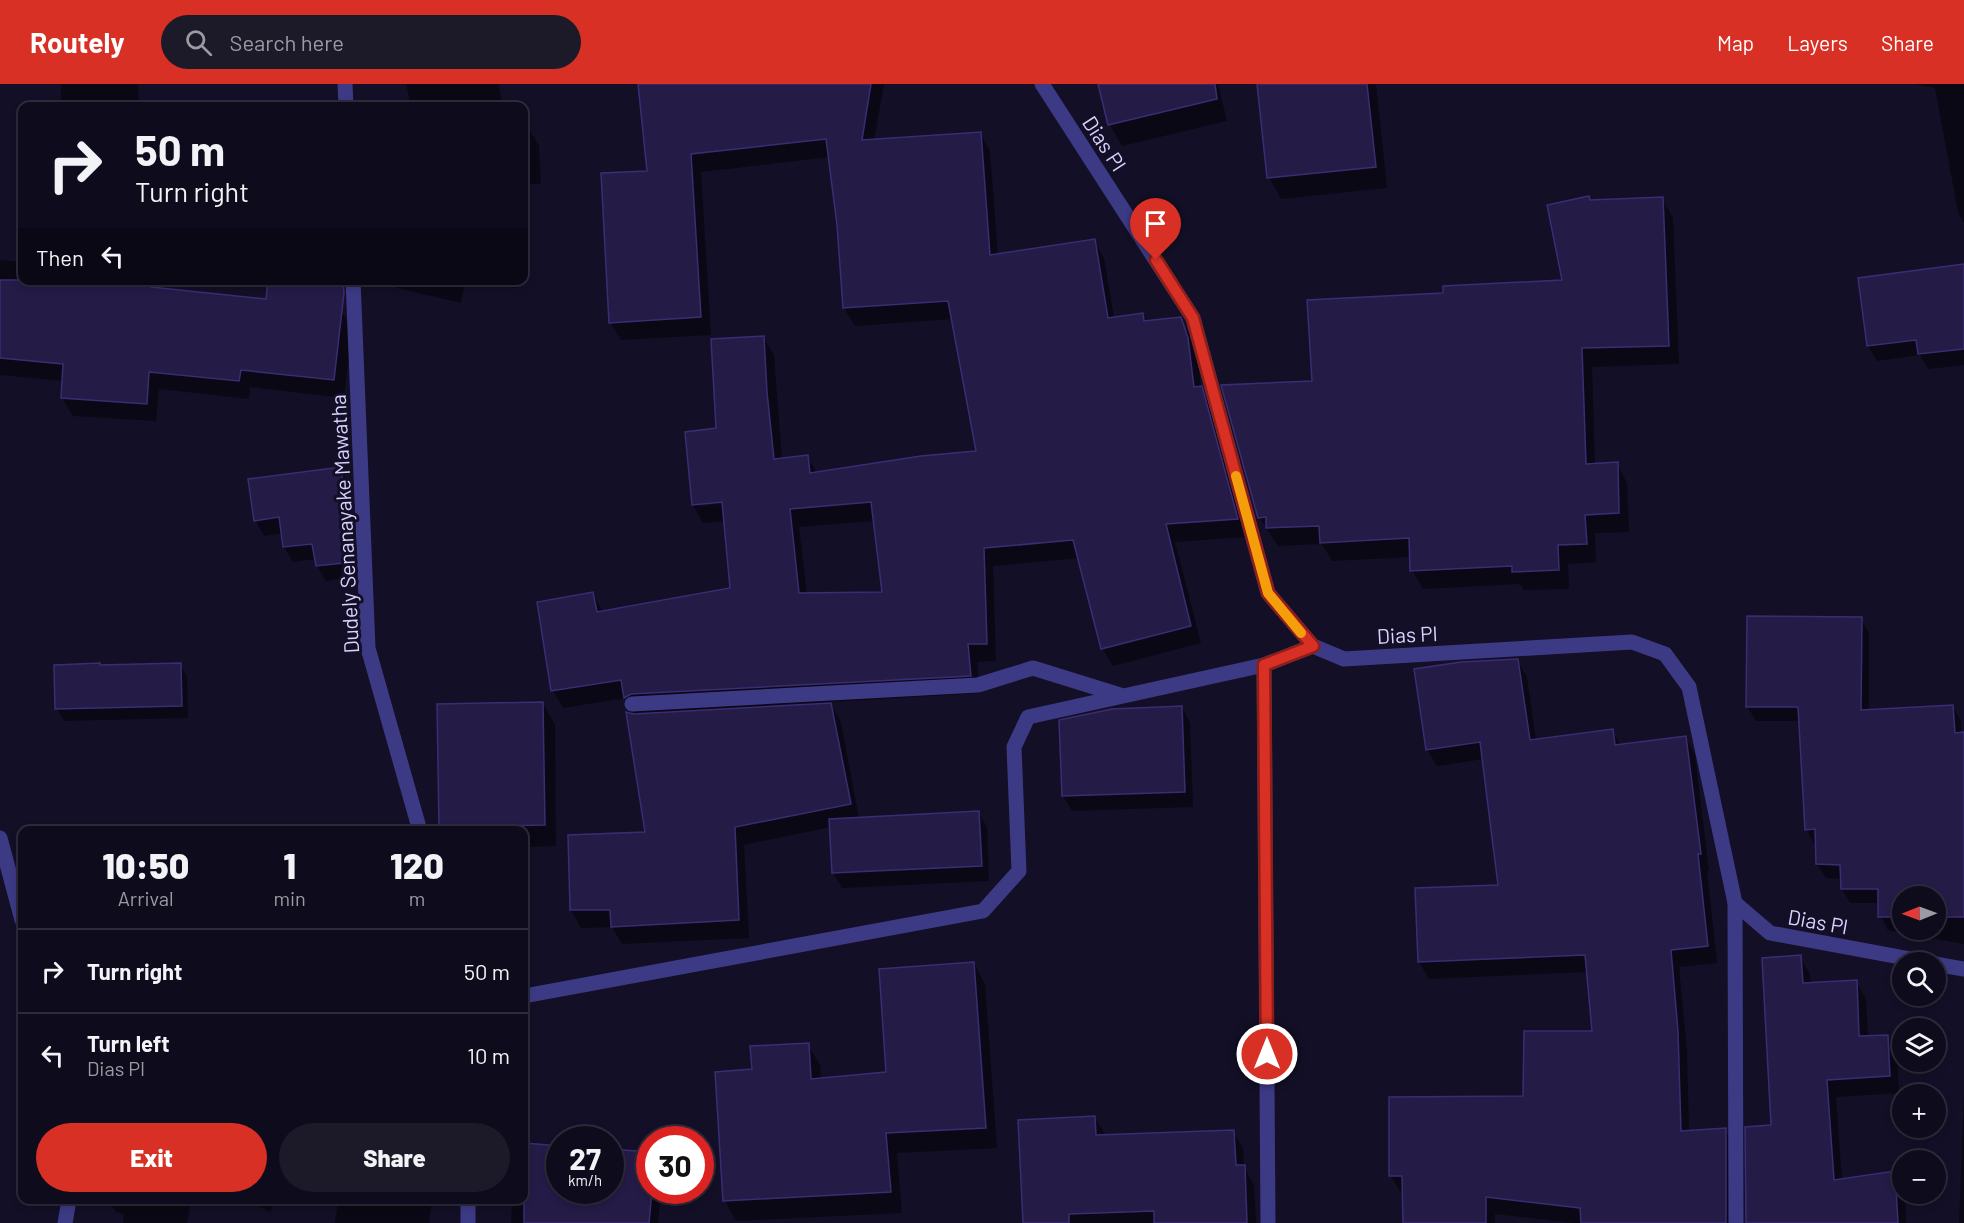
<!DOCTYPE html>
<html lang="en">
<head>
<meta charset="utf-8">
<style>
  :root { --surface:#0e0b1c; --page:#1c1929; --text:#f1f3f6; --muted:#9b9ba3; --line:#2e2b3b; --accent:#d93025 }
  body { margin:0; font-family:Barlow,sans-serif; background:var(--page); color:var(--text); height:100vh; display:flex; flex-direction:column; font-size:22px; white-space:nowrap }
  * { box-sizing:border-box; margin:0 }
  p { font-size:20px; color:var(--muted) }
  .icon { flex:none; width:33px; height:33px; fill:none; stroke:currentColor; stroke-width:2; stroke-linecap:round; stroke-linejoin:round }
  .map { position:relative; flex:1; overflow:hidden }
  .sheet { position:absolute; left:18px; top:742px; width:510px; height:378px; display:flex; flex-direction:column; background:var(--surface); border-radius:12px; box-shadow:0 3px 9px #0003,0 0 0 2px var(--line) }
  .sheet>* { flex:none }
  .guide { position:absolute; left:18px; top:18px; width:510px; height:183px; border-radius:12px; box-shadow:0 3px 9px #0003,0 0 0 2px var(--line); background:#0e0b1c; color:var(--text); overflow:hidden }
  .needle { width:39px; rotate:269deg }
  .buttons { position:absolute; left:1892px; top:802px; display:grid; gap:12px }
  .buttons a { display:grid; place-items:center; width:54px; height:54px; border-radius:50%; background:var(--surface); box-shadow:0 3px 9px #0003,0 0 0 2px var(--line); font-size:30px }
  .speed { position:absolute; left:546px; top:1042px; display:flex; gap:12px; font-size:30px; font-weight:700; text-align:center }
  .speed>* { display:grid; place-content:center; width:78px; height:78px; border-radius:50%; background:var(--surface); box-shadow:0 3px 9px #0003,0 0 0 2px var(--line); line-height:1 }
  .speed small { font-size:15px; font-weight:400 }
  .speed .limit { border:9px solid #d22; background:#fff; color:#111 }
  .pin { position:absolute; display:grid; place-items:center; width:51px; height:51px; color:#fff; margin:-62px -26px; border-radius:50% 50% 50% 0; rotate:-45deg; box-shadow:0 0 6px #0007 }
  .pin .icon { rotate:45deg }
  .me { position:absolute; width:66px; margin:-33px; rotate:0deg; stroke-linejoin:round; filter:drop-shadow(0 0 4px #0008) }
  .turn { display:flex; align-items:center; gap:21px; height:126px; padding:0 18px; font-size:27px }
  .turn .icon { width:78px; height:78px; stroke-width:2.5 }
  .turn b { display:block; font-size:42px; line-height:51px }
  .then { display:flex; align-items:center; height:57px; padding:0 18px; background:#0003; gap:12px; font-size:22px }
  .eta { display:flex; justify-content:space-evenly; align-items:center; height:102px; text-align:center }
  .eta b { font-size:36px; font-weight:800; line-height:42px }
  .cta { display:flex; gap:12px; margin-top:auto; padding:12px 18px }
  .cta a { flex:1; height:69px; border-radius:36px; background:var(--accent); color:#fff; font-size:24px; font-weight:800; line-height:69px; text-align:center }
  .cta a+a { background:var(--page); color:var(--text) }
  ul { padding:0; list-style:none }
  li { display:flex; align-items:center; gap:18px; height:84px; padding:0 18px; border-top:2px solid var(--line) }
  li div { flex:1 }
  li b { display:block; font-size:22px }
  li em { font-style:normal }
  header { display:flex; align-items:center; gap:36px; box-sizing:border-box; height:84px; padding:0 30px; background:var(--accent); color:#fff }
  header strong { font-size:28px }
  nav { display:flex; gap:33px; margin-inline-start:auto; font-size:21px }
  .search { width:420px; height:54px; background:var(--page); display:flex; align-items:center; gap:15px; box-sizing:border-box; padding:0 21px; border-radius:33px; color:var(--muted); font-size:22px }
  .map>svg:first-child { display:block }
</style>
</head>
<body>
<header>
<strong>Routely</strong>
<div class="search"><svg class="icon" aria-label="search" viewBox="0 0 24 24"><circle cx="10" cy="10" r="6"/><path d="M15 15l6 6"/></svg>Search here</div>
<nav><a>Map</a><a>Layers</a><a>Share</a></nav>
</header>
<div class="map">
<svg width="1964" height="1139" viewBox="0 0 1964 1139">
  <rect width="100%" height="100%" fill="#130f26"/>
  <!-- shadow -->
  <g fill="#0007" fill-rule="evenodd">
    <path d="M61,0H138L139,22H61Z"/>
    <path d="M406,0H499L502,22H411Z"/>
    <path d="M637,0H884L874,57L980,49L990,67L998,172L1094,157L1104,174L1114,234L1142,230L1147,238L1180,235L1191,253L1198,274L1201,305L1211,322L1247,453L1175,458L1201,559L1113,582L1102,564L1080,474L993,482L996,577L977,578L980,609L829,618L841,638L859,735L978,728L987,743L989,797L842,804L833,789L831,743L744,761L749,854L622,860L612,843L581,844L571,826L647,749L636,631L626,614L563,624L553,606L593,510L603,528L732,505L725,437L703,439L693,421L686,349L718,346L763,253L774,271L782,375L807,372L817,389L978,368L953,235L855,242L844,224L839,140L830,73L701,88L711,251L621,256L610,238L649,88L640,6ZM729,416V419L699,422V419ZM875,437L883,509L807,511L799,443Z"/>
    <path d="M1100,0H1218L1227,37L1122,62L1110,41Z"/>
    <path d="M1259,0H1376L1387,104L1281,115L1269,93Z"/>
    <path d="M1915,0H1964V139L1958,128L1935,4Z"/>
    <path d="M530,47L539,62L541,100H530L524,152V48Z"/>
    <path d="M1662,115L1673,134L1679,280L1592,283L1595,381L1617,380L1627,399L1629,448L1595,449L1596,478L1568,480L1569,505L1524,506L1520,500L1423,505L1412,486L1411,473L1332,477L1322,460L1278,462L1259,433L1313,299L1444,211L1564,198L1590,117Z"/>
    <path d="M0,176L22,178V196H156L161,205L341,227L352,245L344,314L250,303L249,315L159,305L156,337L73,332L62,314L63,297L0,291Z"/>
    <path d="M392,196H518L517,204L465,198L461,219L397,204Z"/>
    <path d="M1964,199V281L1928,285L1920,271L1877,277L1868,262Z"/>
    <path d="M340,385L349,400L361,492L326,497L317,482L316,475L293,478L284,463L283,449L264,452L256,437Z"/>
    <path d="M1861,535L1869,549V628L1953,623L1961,637V650H1964V860L1888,846L1880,831V819H1850L1842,805V795L1826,794L1817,780V759L1814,760L1806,745L1800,637H1756L1747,622ZM1902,813H1935V846H1902Z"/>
    <path d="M1517,576L1527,593L1536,657L1612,647L1621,662L1686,654L1695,671L1709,787H1707L1717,879L1679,883L1687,966L1689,1048L1725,1046L1735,1063V1139H1573L1495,1130V1139H1404V1109H1401L1391,1092L1390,1015L1525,1014L1593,949L1588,888L1429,895L1419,878L1500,802L1484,675L1437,682L1427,665Z"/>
    <path d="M180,581L187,593L188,634L64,637L57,625L55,582Z"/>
    <path d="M543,619L555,641L556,762L524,763V747H443L440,742Z"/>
    <path d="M1182,623L1190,639L1193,723L1072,727L1063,712Z"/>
    <path d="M407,741L410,747H360V743Z"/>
    <path d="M1800,873L1810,890L1811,900L1856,898L1866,915L1868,953L1887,952L1897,970L1899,1009L1836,1013L1842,1096L1895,1089L1902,1101V1110H1905L1906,1139H1747L1773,1043Z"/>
    <path d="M974,879L985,900L997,1064L897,1069L902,1129L736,1137L725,1117L753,987L808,961L820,981L821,995L888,990Z"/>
    <path d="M1964,1009V1139H1959Z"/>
    <path d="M1095,1034L1106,1052L1233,1047L1243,1065L1244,1083L1254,1101L1256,1139H1025Z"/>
    <path d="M524,1061L560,1063V1107H661L658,1139H511L512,1116H524Z"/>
    <path d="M108,1116H191L187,1139H123L124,1130L116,1128Z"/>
    <path d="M247,1116H276L270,1128Z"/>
    <path d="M338,1116H432L429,1139H335Z"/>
  </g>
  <!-- building -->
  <g fill="#241b47" stroke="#3b2d73" stroke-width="1.5" fill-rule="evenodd">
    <path d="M638,0H871L862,56L981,48L990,171L1095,155L1108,234L1143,229L1144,237L1181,233L1188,254L1194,303L1202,302L1238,435L1166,440L1191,542L1101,565L1073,456L984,464L987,560H968L971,592L631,610L624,614L621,596L551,607L537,518L593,508L597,528L730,504L722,418L692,421L685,348L716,344L711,255L764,252L767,308L774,375L808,371L810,389L921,372L976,367L948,217L843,224L837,141L826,55L691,70L701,233L609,239L601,89L647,87ZM871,418L882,508L799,509L790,425Z"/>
    <path d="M1098,0H1215L1217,15L1108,41Z"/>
    <path d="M1257,0H1367L1376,83L1267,94Z"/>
    <path d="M1589,112L1590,116L1663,113L1669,262L1582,264L1586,380L1618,378L1619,429L1585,431L1587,460L1558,461L1559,486L1512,488V482L1410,487L1409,454L1320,459L1319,442L1266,444V433L1258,434L1221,301L1312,297L1307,216L1443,209V202L1562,196L1547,121Z"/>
    <path d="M1964,180V265L1918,270L1916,256L1867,262L1858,194Z"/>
    <path d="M0,196H152L151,203L266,215L268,196H343L344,209L334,296L241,286L239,297L149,288L147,320L61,314L63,280L0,274Z"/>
    <path d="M341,383L353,478L316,482L312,460L283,463L279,433L254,437L248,395Z"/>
    <path d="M1747,532L1862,533L1861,626L1953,621L1955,649L1964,648V833H1935V813H1902V833H1878V805H1841L1840,781L1816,780L1815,745L1805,746L1798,623H1746Z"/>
    <path d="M1518,575L1530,656L1613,645L1615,661L1686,652L1701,770H1698L1708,862L1671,866L1678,947L1681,1047L1726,1044V1139H1581L1580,1124L1486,1113V1139H1403L1402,1092H1389V1013L1523,1012L1524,947H1592L1585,871L1418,878L1415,804L1498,801L1480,658L1426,666L1414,585L1461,578Z"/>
    <path d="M100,579V581L181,579L182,622L55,625L54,581Z"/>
    <path d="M543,618L545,741L439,743L437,620Z"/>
    <path d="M831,619L851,720L735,743L739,836L611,843L610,826H570L568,751L645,748L626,628L633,630Z"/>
    <path d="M1182,622L1185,708L1062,712L1059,636L1112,625Z"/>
    <path d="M979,727L982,782L832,789L829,735Z"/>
    <path d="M1801,871L1803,899L1857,896L1859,952L1888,951L1890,992L1827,996L1834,1096L1895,1087L1898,1139H1746L1745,1043L1771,1041L1762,874Z"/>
    <path d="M974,878L986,1044L886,1049L891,1108L723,1117L715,988L752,985L750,962L809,959L811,995L886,988L879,885Z"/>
    <path d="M1095,1032L1096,1051L1234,1046L1236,1081H1245L1247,1139H1154V1127L1069,1130V1139H1023L1018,1036Z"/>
    <path d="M524,1059L560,1062V1107H610V1065L650,1068V1107H652L649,1139H524Z"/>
  </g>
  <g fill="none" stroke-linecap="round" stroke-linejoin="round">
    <!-- minor -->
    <g stroke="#3d3a85" stroke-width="15">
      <path d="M345,0L346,22"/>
      <path d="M1042,0L1193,234L1268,509L1313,562L1344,575L1632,558L1665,570L1689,603L1735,819L1770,849L1932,879"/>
      <path d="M353,196L368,564L420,747"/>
      <path d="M1264,581L1268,1139"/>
      <path d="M632,620L978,601L1033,584L1120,611"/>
      <path d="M0,754L22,836"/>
      <path d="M1735,819L1736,1139"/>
      <path d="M1935,880L1964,885"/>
      <path d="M524,912L983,827L1019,787L1014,663L1028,633L1264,581L1313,562"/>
      <path d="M65,1139L69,1116"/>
      <path d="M468,1139V1116"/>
    </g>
  </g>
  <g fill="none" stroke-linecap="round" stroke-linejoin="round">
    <defs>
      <path id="route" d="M1156,176L1193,234L1268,509L1313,562L1264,581L1267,970"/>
    </defs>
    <!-- route casing -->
    <use href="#route" stroke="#8d1f18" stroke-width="15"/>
    <!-- route -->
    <use href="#route" stroke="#d93025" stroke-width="10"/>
    <!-- slow -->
    <path stroke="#f59e0b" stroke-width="10" d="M1236,392L1268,509L1301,549"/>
  </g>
  <g text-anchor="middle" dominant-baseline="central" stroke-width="6" stroke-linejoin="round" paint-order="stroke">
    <!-- street labels -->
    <g font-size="21" fill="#d9d4ff" stroke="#130f26">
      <text transform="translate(1105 59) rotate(57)">Dias Pl</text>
      <text transform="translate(344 440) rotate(-93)">Dudely Senanayake Mawatha</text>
      <text transform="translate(1407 550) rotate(-3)">Dias Pl</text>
      <text transform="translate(1818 837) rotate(10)">Dias Pl</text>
    </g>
  </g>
</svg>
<div class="buttons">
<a><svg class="needle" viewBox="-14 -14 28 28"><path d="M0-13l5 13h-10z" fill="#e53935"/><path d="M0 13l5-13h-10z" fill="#9b9ba3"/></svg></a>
<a><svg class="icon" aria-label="search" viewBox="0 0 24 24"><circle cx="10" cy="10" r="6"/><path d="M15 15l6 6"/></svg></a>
<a><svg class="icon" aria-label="layers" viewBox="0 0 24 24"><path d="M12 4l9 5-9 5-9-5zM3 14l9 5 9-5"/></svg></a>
<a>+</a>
<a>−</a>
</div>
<div class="speed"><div>27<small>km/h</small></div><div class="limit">30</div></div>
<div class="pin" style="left:1156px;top:176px;background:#d93025"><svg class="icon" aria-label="arrive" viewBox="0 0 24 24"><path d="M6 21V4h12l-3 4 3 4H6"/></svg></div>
<svg class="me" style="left:1267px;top:970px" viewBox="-20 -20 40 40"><circle r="17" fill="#d93025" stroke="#fff" stroke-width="3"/><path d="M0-11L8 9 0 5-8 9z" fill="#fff"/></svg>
<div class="guide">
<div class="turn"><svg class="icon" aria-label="right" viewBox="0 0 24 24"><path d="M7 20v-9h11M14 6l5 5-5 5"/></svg><div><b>50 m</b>Turn right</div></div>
<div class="then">Then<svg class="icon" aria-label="left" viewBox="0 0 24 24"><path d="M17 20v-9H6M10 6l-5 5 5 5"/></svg></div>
</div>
<section class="sheet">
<div class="eta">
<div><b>10:50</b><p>Arrival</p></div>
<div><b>1</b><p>min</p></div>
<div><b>120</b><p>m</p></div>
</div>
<ul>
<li><svg class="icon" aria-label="right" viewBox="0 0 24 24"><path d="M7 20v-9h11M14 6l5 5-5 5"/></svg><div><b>Turn right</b></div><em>50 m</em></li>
<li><svg class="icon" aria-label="left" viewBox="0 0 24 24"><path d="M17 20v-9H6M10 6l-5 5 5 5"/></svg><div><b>Turn left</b><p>Dias Pl</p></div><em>10 m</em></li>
</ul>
<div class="cta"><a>Exit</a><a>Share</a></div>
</section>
</div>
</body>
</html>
